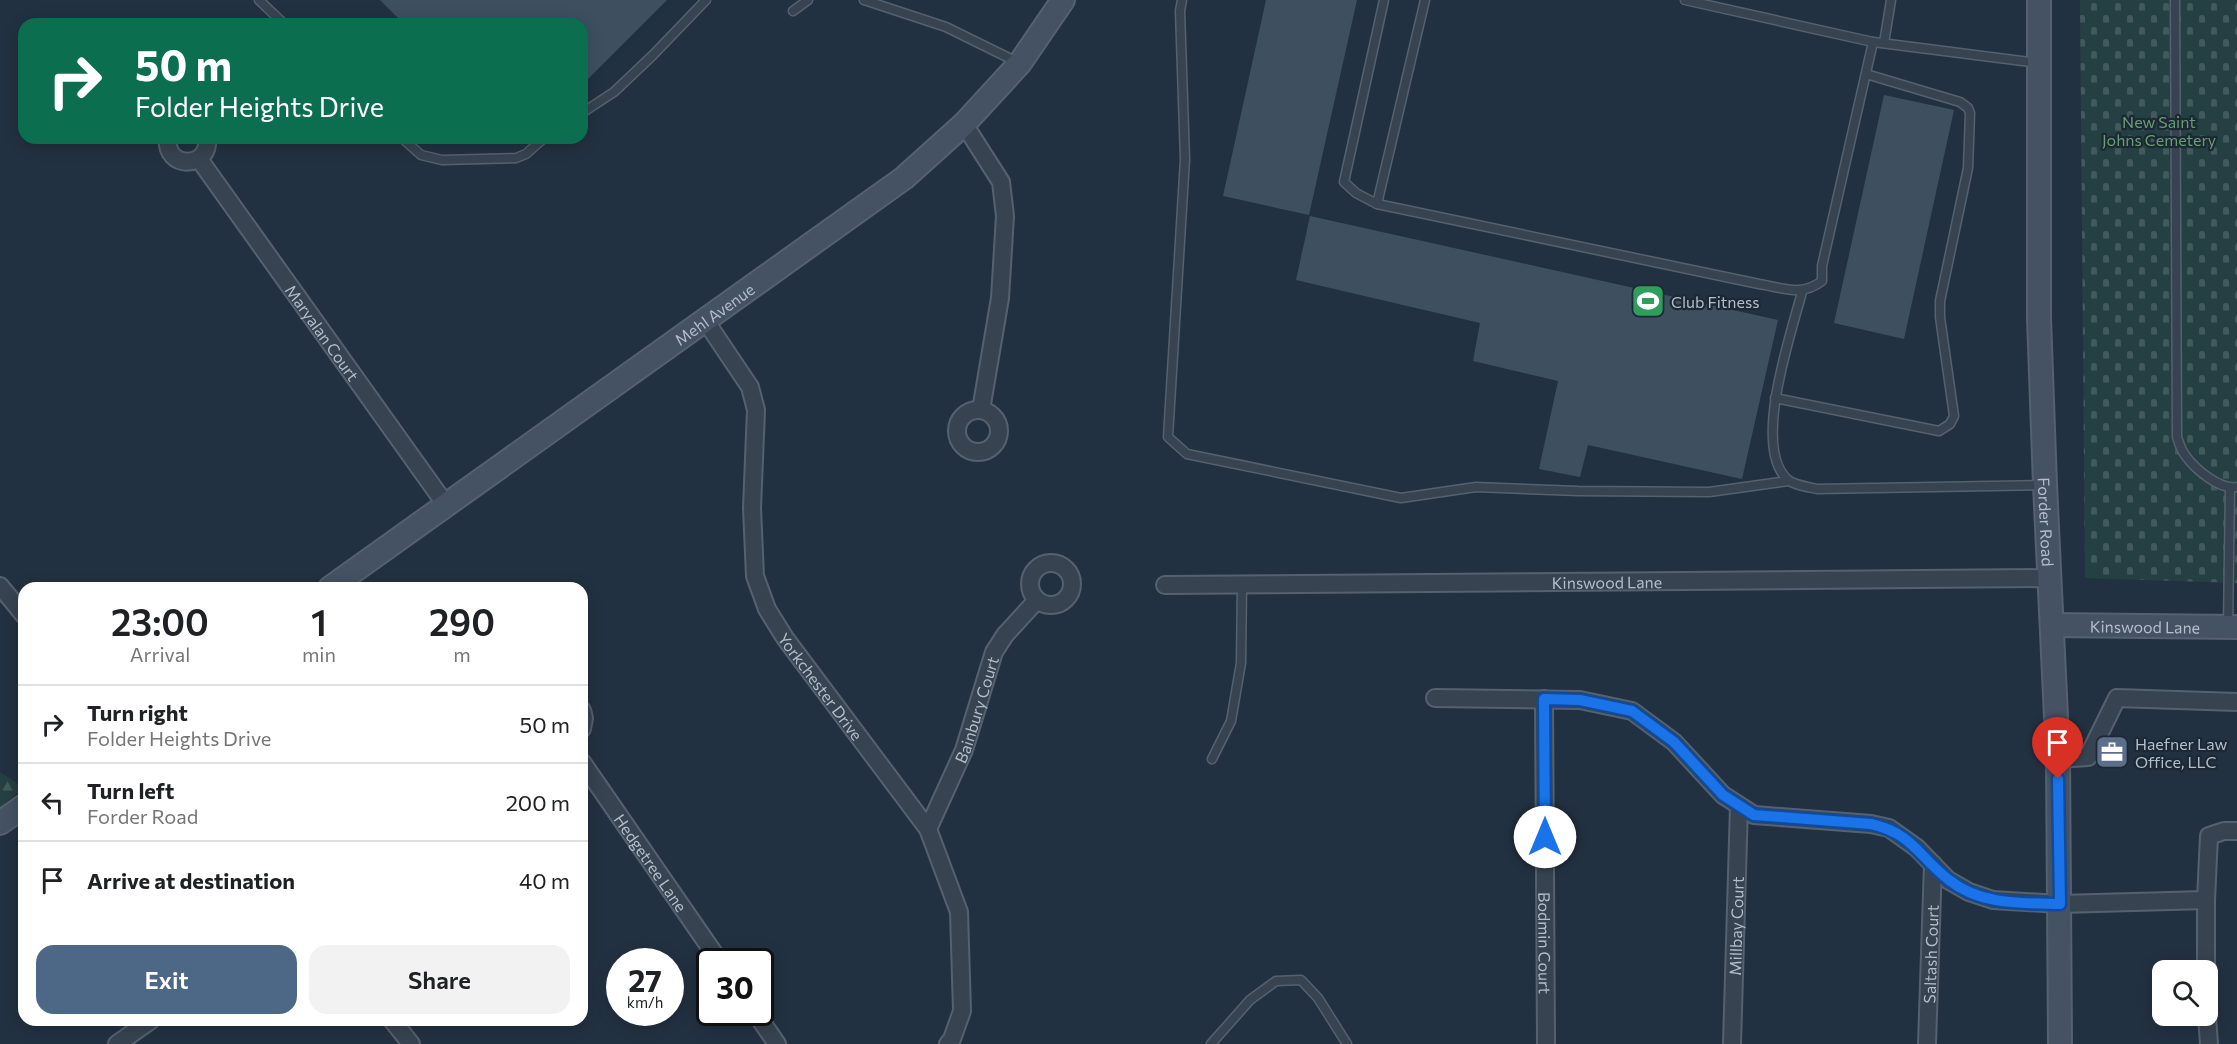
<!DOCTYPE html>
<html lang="en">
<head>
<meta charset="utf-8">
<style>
  :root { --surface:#fff; --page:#f2f2f2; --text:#202124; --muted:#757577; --line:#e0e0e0; --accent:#4d6787 }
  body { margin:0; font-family:Commissioner,sans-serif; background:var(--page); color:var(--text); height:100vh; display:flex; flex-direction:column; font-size:22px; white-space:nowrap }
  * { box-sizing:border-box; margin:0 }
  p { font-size:20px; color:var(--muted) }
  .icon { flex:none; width:33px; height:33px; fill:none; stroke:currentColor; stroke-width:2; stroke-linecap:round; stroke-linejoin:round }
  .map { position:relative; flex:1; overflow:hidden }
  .panel { position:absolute; left:18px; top:582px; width:570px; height:444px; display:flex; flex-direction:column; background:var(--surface); border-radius:18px; box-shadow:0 3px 15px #0003 }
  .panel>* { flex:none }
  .top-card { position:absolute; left:18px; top:18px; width:570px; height:126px; border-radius:18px; box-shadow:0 3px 15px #0003; background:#0b6e4f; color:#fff; overflow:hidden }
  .controls { position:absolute; left:2152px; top:960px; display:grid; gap:12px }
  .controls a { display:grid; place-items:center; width:66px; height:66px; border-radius:12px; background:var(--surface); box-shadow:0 3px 15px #0003; font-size:30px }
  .speed { position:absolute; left:606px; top:948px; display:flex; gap:12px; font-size:30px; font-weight:700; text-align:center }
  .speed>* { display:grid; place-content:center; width:78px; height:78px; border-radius:50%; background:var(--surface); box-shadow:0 3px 15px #0003; line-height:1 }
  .speed small { font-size:15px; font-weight:400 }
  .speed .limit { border:3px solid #111; border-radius:9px; background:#fff; color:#111 }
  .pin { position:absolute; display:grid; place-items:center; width:51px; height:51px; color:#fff; margin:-62px -26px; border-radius:50% 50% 50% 0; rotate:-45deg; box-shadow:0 0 6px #0007 }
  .pin .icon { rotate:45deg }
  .me { position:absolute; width:66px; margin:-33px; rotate:0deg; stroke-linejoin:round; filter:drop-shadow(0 0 4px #0008) }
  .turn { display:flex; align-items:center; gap:21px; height:126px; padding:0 18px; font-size:27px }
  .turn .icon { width:78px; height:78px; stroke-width:2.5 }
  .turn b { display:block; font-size:42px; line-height:51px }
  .eta { display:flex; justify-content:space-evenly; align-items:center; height:102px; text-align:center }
  .eta b { font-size:36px; font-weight:600; line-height:42px }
  .action { display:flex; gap:12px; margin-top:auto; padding:12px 18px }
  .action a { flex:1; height:69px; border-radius:18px; background:var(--accent); color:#fff; font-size:24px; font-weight:600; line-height:69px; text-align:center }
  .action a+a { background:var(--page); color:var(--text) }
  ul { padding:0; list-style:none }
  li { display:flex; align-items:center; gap:18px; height:78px; padding:0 18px; border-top:2px solid var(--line) }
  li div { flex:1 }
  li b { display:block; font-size:22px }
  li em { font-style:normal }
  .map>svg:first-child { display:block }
</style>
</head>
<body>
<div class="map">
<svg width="2237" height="1044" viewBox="0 0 2237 1044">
  <defs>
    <pattern id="forest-firs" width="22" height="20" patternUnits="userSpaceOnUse" patternTransform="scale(1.5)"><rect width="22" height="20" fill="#254042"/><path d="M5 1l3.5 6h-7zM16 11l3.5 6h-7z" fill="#425a5c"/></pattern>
    <pattern id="cemetery-stones" width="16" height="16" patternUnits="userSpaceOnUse" patternTransform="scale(1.5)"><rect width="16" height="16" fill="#254042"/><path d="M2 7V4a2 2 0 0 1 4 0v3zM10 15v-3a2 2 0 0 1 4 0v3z" fill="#425a5c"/></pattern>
  </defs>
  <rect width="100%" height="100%" fill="#223141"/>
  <!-- forest -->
  <path fill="url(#forest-firs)" d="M0,772L24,788L0,807Z"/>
  <!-- cemetery -->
  <path fill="url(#cemetery-stones)" d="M2080,0H2237V583L2085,578Z"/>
  <!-- building -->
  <g fill="#3e5060">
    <path d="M380,0H667L582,85V24H404Z"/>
    <path d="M1266,0H1357L1309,215L1223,196Z"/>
    <path d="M1884,95L1954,110L1904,339L1834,323Z"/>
    <path d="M1310,216L1778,320L1742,479L1588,445L1580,477L1539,469L1558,381L1473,361L1480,323L1296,280Z"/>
  </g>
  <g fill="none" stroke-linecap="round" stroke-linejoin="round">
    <defs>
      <g id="lane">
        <path d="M259,0L284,24"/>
        <path d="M864,0L946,27L1017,62"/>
        <path d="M1182,0L1180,11L1185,159L1168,437L1187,454L1401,498L1476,487L1578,491L1709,492L1788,481"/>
        <path d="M1384,0L1344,182L1356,193L1377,204L1759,284C1784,288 1801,297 1822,281V266L1873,42L1685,0"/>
        <path d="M2175,0L2177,437C2179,443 2181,450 2185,455C2195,469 2219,490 2237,487"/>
        <path d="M793,11L808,0"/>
        <path d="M1873,42L2038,63"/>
        <path d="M1884,43L1891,0"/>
        <path d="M582,113L614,92L653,55L706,0"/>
        <path d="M402,138L421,155L442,160L516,158L526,154L544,138"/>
        <path d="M1377,204L1425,0"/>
        <path d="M1802,292C1791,334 1752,446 1787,479C1793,485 1808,487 1817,489L2044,485"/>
        <path d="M1775,398L1939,431L1950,424L1954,416L1940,317V301L1968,168L1970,113L1968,108L1960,102L1866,74"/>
        <path d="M2228,626L2230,488"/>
        <path d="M1212,759L1231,721L1241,663L1242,584"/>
        <path d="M1211,1044L1250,1000L1276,981L1301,980L1318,998L1347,1044"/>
      </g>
      <g id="street">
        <path d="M964,124L1001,182L1005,216L1000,298L981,410"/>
        <path d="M168,138C164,170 211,169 207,138"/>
        <path id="s1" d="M199,159L446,505"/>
        <path id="s2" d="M705,320L750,387L756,410L752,508L755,576L767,609L785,638L928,829L959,912L962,1011L952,1039L948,1044"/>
        <circle cx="978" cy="431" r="21"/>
        <circle cx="1051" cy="584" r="21"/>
        <path id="s3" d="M1165,585L2049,578"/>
        <path d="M0,586L24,615"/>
        <path d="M1435,698L1580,700L1632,711L1674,742L1723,795L1754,815L1871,824L1889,828L1917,848L1948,880L1969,892L1993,900L2060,904L2206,900"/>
        <path id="s4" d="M1544,699L1546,1044"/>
        <path d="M582,710L584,718L582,729"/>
        <path d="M2058,759L2088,757L2117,698L2237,702"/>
        <path id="s5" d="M582,762L720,962"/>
        <path id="s6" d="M928,829L964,750L994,652L1005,635L1037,600"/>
        <path d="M2206,970V900L2209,836L2224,831H2237"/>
        <path d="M755,1012L777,1044"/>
        <path d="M2207,1016L2209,1044"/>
        <path d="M392,1020L411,1044"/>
        <path d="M117,1044L151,1020"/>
        <path id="s7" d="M1732,1044L1739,806"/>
        <path id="s8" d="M1927,1044L1933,864"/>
      </g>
      <g id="secondary">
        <path id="s9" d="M2039,0V318L2045,485L2058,759L2060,1044"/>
        <path id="s10" d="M330,588L904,178L964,124L1020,63L1063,0"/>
        <path id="s11" d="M2052,625L2237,627"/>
        <path d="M0,823L24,806"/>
      </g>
    </defs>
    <!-- lane casing -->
    <use href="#lane" stroke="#55616e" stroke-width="11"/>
    <!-- street casing -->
    <use href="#street" stroke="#55616e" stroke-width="20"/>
    <!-- secondary casing -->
    <use href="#secondary" stroke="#55616e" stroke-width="26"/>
    <!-- lane -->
    <use href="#lane" stroke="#374350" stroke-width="8"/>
    <!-- street -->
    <use href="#street" stroke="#374350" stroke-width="16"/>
    <!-- secondary -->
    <use href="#secondary" stroke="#445264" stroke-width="22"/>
  </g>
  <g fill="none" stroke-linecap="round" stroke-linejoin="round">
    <defs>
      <path id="route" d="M1545,837L1544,699L1580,700L1632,711L1674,742L1723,795L1754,815L1871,824C1912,833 1919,857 1949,880C1980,905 2021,903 2060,904L2058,779"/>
    </defs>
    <!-- route casing -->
    <use href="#route" stroke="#114b97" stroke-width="15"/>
    <!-- route -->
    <use href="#route" stroke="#1a73e8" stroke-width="10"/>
  </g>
  <!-- icons -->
  <defs>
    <symbol id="stadium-square" viewBox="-11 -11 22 22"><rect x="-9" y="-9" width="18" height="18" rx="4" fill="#2e9e5b" stroke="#1c2835"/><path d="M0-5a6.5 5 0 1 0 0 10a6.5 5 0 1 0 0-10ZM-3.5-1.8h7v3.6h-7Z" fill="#fff"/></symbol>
    <symbol id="office-square" viewBox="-11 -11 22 22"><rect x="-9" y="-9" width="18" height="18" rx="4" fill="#5c6f8a" stroke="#1c2835"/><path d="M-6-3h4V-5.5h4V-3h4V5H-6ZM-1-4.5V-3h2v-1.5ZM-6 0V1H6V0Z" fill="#fff"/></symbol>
  </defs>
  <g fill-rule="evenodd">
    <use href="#stadium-square" x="1629" y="282" width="38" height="38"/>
    <use href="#office-square" x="2093" y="733" width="38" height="38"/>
  </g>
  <g text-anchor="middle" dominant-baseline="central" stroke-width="4.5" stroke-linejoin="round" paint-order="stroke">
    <!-- park labels -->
    <g font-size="16" fill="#689e71" stroke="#1c2835">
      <text x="2159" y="121">New Saint<tspan x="2159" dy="18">Johns Cemetery</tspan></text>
    </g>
    <!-- poi labels -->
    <g font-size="16" fill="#b3becb" stroke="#1c2835" text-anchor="start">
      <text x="1671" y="301">Club Fitness</text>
      <text x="2135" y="743">Haefner Law<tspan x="2135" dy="18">Office, LLC</tspan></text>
    </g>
    <!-- street labels -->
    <g font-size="16" fill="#b3becb" stroke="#1c2835">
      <text stroke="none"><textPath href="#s10" startOffset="472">Mehl Avenue</textPath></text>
      <text stroke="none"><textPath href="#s1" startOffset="213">Maryalan Court</textPath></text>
      <text stroke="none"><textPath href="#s9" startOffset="522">Forder Road</textPath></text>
      <text stroke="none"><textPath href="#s3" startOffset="442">Kinswood Lane</textPath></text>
      <text stroke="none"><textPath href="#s11" startOffset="93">Kinswood Lane</textPath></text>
      <text stroke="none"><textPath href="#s2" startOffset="400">Yorkchester Drive</textPath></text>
      <text stroke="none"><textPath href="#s6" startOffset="129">Bainbury Court</textPath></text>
      <text stroke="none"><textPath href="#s5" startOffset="122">Hedgetree Lane</textPath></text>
      <text stroke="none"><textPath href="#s7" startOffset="118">Millbay Court</textPath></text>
      <text stroke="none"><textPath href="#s4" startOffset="244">Bodmin Court</textPath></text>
      <text stroke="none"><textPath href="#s8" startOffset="90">Saltash Court</textPath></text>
    </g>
  </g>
</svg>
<div class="controls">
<a><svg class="icon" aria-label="search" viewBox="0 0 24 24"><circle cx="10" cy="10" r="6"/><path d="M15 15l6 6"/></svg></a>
</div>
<div class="speed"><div>27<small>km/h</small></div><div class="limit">30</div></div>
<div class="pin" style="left:2058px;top:779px;background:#d93025"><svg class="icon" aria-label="arrive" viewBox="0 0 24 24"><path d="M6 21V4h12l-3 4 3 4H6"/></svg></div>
<svg class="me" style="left:1545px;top:837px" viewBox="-20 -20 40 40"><circle r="19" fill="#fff"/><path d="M0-13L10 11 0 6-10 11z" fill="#1a73e8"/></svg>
<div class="top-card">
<div class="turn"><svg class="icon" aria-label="right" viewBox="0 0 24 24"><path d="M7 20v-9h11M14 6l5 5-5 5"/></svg><div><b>50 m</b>Folder Heights Drive</div></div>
</div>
<section class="panel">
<div class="eta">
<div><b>23:00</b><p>Arrival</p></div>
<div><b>1</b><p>min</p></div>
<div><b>290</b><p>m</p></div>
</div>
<ul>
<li><svg class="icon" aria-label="right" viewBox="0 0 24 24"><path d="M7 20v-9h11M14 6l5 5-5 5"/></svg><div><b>Turn right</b><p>Folder Heights Drive</p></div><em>50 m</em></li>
<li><svg class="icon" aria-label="left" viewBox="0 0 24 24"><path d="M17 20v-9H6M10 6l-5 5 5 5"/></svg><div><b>Turn left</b><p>Forder Road</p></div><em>200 m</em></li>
<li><svg class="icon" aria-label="arrive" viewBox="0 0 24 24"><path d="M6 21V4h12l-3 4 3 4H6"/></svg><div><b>Arrive at destination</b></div><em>40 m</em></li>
</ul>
<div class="action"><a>Exit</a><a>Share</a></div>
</section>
</div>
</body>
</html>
